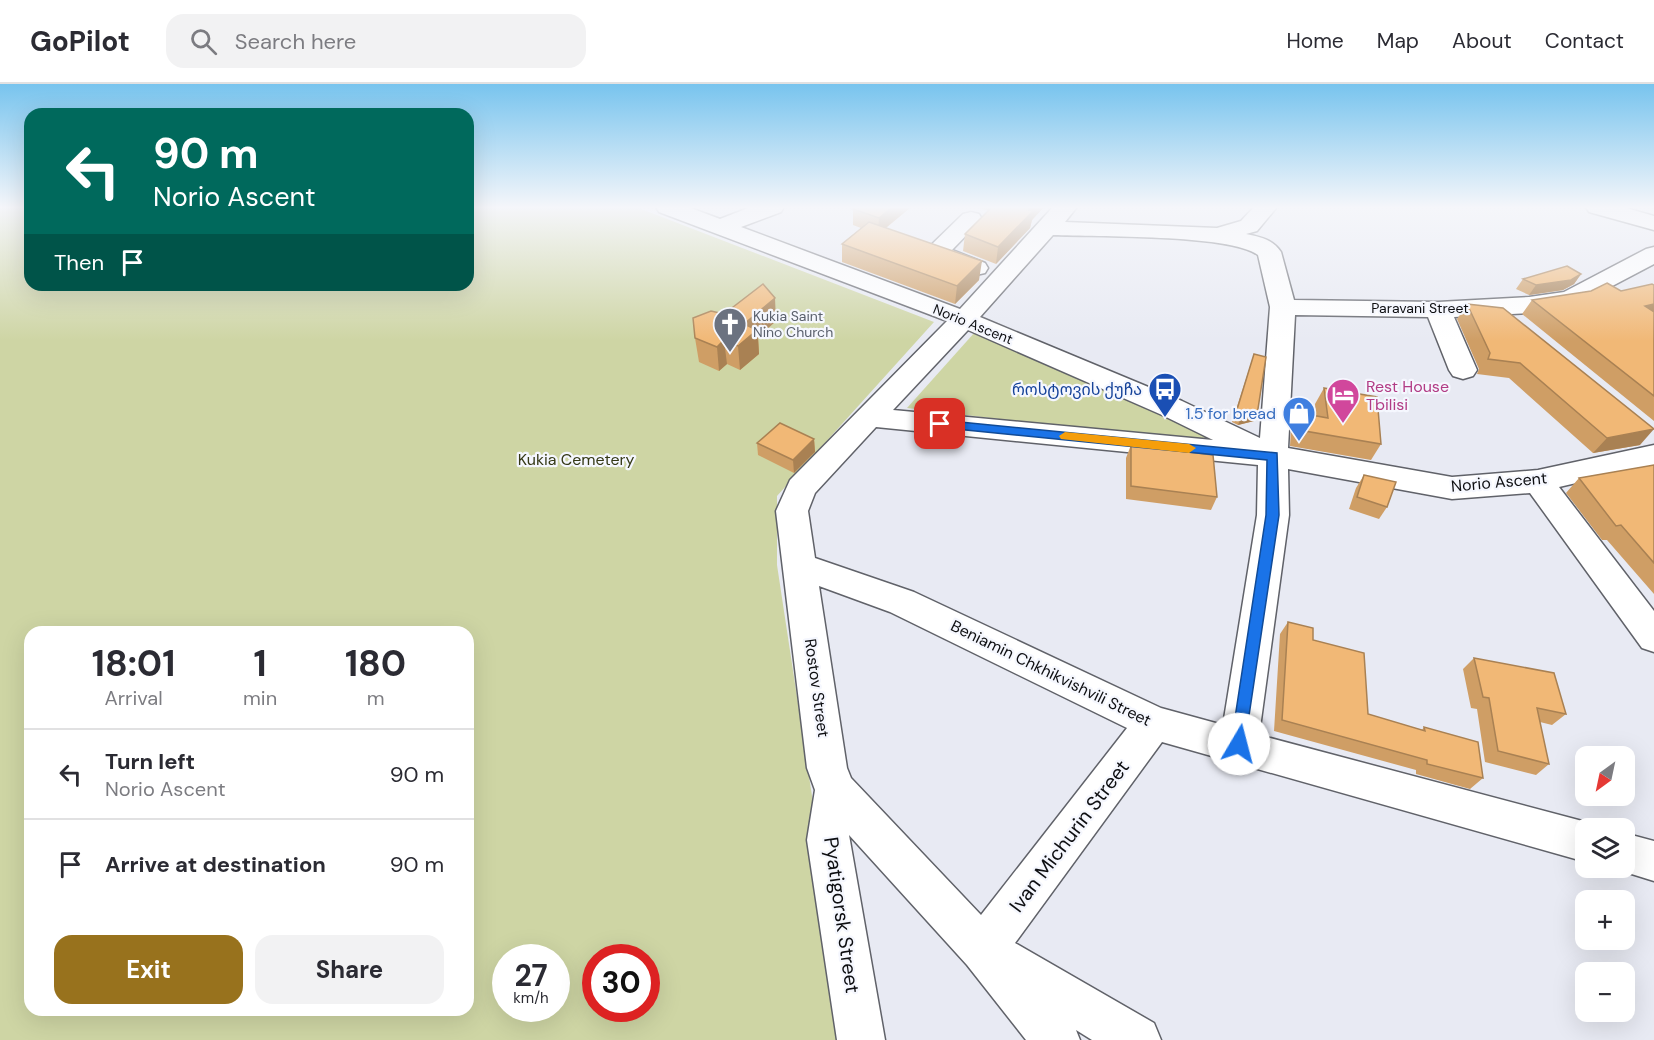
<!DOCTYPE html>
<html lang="en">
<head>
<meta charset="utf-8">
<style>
  :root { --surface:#fff; --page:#f2f2f3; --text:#2b2b33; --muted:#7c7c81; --line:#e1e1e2; --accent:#98721d }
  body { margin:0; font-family:"DM Sans","Noto Sans Georgian",sans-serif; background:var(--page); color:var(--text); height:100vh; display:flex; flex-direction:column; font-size:22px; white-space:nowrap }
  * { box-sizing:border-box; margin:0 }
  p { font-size:20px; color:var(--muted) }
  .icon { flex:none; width:33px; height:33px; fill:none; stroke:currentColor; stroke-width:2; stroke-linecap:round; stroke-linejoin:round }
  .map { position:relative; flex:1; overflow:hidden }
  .drawer { position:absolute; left:24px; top:542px; width:450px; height:390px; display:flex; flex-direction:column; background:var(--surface); border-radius:18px; box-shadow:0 6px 24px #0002 }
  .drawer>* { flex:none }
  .banner { position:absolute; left:24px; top:24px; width:450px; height:183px; border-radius:18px; box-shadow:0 6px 24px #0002; background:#00695c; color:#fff; overflow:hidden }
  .needle { width:39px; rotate:213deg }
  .buttons { position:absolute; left:1575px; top:662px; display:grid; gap:12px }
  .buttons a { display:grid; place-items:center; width:60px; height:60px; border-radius:12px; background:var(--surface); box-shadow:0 6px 24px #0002; font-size:30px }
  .speed { position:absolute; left:492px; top:860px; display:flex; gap:12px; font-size:30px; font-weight:700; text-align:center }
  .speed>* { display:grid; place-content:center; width:78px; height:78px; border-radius:50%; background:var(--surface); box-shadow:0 6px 24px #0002; line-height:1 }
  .speed small { font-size:15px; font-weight:400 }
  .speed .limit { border:9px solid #d22; background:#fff; color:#111 }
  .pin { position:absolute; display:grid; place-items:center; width:51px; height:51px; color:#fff; margin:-26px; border-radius:12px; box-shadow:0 3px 9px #0006 }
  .me { position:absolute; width:66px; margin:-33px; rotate:8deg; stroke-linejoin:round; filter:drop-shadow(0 0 4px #0008) }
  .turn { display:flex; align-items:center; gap:21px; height:126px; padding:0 30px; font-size:27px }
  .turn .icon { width:78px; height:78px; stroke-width:2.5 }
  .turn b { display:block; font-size:42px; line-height:51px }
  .then { display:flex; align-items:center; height:57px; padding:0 30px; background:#0003; gap:12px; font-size:22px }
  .eta { display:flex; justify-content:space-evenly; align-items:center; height:102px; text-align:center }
  .eta b { font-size:36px; font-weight:700; line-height:42px }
  .cta { display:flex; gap:12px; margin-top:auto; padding:12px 30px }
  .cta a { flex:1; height:69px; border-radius:18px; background:var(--accent); color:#fff; font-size:24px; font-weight:700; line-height:69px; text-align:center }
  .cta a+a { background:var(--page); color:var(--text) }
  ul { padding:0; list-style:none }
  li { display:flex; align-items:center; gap:18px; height:90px; padding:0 30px; border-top:2px solid var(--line) }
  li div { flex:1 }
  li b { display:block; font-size:22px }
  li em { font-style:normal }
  header { display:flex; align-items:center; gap:36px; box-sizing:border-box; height:84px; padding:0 30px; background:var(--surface); border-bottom:2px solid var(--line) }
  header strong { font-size:28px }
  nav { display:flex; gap:33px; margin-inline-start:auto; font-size:21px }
  .search { width:420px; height:54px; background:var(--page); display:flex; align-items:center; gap:15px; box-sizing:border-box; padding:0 21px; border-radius:18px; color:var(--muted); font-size:22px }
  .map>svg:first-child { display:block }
</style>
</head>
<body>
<header>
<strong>GoPilot</strong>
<div class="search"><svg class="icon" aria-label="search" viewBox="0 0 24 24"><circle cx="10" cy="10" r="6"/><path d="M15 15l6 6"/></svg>Search here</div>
<nav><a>Home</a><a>Map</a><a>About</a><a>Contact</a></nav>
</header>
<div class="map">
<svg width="1654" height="956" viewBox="0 0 1654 956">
  <rect width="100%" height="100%" fill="#e8eaf3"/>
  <!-- green -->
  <g fill="#ced5a4" fill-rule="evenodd">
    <path d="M0,123H30V201H468V123H636L934,238L777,412V481L849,956H0ZM30,548H468V926H30ZM506,873H556V924H506ZM596,873H646V924H596Z"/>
    <path d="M975,248L1235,363L907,324Z"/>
  </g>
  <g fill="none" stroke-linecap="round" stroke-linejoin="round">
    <defs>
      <g id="minor">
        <path d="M656,123H688L720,135L751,123H784L781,128L741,143L960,225L1053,123H1077L1065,138L1217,144L1241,137L1254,123H1277L1257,147L1246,150C1260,153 1272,155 1281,168L1294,216L1438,218L1529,213L1564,208L1646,165L1654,163V180L1580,219L1529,229L1454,233L1477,286L1473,292L1463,295L1453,292L1449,286L1428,233L1295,231L1288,364L1452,393L1538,386L1654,361V381L1559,403L1654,527V568L1642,564L1530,409L1452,415L1288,385L1289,431L1259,651L1586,738L1601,744H1586V778L1162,658L1015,859L1154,939L1161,956H1092L1076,946L1080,956H1026L967,881L849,751L885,956H837L807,756L815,706L807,684L776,427L790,396L947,237L659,128ZM1053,151C1095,153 1230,150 1258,171L1270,223L1260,354L1182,317L980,233ZM968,246L1162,331L1213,356L893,326ZM876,343L1258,381L1257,431L1223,641L1161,624L914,508L815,474L808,427L815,409ZM819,502L890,528L1127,644L981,831L851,694L847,684Z"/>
        <path d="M1586,123H1623L1654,132V146L1589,128Z"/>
        <path d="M971,128L979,130L982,135L952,166L985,179L988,184L985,189L976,191L936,177L927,165L963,130Z"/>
        <path d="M1624,749L1654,757V797L1609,783H1624Z"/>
      </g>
    </defs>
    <!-- minor casing -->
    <use href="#minor" stroke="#606269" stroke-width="3"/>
    <!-- minor -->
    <use href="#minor" fill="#fff" fill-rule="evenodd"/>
  </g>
  <!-- wall -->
  <g fill="#cf9e65">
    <path d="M855,123H911L886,144L979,196L955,220L842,178V160L861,144L853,141V125Z"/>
    <path d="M977,123H1044L1032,136L1030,144L996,180L963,167L965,150L989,127Z"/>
    <path d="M1581,190L1574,200L1563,206L1529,211L1516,205L1523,195Z"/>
    <path d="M1654,201V337L1522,230L1532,216L1621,207Z"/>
    <path d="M1467,220L1640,361L1593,369L1509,294L1477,290L1479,285L1457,235Z"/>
    <path d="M724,230L776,237L758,253L759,270L740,286L727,280L719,287L699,278L695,254Z"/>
    <path d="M1254,270L1257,331L1254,337L1238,341L1232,338Z"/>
    <path d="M1324,304L1381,360L1371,376L1290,362L1291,345L1300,329L1316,332L1315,320Z"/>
    <path d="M814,355L815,368L794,389L758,371L757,359Z"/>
    <path d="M1131,361L1217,413L1211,426L1126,415V374Z"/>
    <path d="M1654,381V510L1607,456H1602L1566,409L1579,394Z"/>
    <path d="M1364,391L1387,423L1379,435L1349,425L1356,404Z"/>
    <path d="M1288,538L1313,556L1368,630L1422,646L1424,643L1483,694L1470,705L1416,690V686L1274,647L1280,550Z"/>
    <path d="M1474,574L1566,630L1552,641L1540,638L1549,680L1536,691L1485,678L1477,625L1471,624L1463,585Z"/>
  </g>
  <!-- shaded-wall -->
  <g fill="#a98153">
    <path d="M892,123H911L878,150L879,134Z"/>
    <path d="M1031,123H1044L1032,136L1030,144L996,180L998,163Z"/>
    <path d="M982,177L979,196L955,220L957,202Z"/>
    <path d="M1581,190L1574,200L1563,206L1529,211L1536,201Z"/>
    <path d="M775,214L776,237L758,253L759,270L740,286L738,262L744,240Z"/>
    <path d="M1654,220V232L1645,222Z"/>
    <path d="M724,256L727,280L719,287L717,263Z"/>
    <path d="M1257,331L1254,337L1238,341L1241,334Z"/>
    <path d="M1654,345L1640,361L1593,369L1607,354Z"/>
    <path d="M814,355L815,368L794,389L793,376Z"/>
  </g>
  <!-- building -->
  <g fill="#f1b876" stroke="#a98153" stroke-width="1.5">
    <path d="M855,123H892L879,134L853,125Z"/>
    <path d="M992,123H1031L1029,126L1033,127L998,163L965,150Z"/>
    <path d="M869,138L982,177L957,202L842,160Z"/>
    <path d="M1567,182L1581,190L1571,196L1536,201L1523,195Z"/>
    <path d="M1607,199L1621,207L1652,200L1654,201V220L1645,222L1654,228V312L1532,216L1591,207Z"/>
    <path d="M763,200L775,214L744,240L757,246L738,262L724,256L717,263L695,254L693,234L711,227L724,230Z"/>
    <path d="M1467,220L1503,224L1654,345L1607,354L1520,279L1488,275L1490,269Z"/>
    <path d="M1254,270L1266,273L1257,331L1241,334L1235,332Z"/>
    <path d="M1324,304L1377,313L1381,360L1299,346L1300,329L1328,334Z"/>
    <path d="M780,339L814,355L793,376L757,359Z"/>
    <path d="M1131,361L1213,371L1217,413L1131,402Z"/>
    <path d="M1654,381V479L1621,441L1616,442L1579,394Z"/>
    <path d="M1364,391L1396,398L1387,423L1357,413Z"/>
    <path d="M1288,538L1313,544V556L1364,569L1368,630L1425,647L1424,643L1478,658L1483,694L1427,680V676L1282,636Z"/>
    <path d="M1474,574L1554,589L1566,630L1537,624L1549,680L1498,667L1489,614L1483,613Z"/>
  </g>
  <!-- sky -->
  <linearGradient id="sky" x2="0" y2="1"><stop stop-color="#78c4ee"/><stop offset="0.48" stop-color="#f5f6fa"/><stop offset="1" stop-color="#f5f6fa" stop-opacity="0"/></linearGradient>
  <rect width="1654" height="257" fill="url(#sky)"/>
  <!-- route -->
  <path fill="#1a73e8" stroke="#114b97" stroke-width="1.5" d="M940,336L1277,369L1279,431L1244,665L1239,668L1233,665L1231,660L1266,431L1267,376L936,343L935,340Z"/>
  <!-- slow -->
  <path fill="#f59e0b" d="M1065,348L1189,360L1196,364L1189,369L1061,355L1059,352Z"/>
  <!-- icons -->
  <defs>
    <symbol id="church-pin" viewBox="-11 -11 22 30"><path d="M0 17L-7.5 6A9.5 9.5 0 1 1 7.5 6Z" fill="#6b7280" stroke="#f5f7fe"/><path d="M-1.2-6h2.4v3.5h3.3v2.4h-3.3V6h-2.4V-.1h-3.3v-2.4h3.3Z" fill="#fff"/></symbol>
    <symbol id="bus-pin" viewBox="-11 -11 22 30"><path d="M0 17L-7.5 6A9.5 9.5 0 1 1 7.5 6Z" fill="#1a4fb4" stroke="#f5f7fe"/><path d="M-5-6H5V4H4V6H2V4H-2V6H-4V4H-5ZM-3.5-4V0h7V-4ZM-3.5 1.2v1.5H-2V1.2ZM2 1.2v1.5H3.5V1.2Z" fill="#fff"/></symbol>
    <symbol id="hotel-pin" viewBox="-11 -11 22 30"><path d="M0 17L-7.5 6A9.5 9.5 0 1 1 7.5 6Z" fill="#d1479c" stroke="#f5f7fe"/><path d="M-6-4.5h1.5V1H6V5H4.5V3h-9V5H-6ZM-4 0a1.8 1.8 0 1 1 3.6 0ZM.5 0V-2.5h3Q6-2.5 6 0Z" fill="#fff"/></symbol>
    <symbol id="shop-pin" viewBox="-11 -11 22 30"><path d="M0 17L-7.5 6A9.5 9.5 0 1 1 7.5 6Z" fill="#3f7fe0" stroke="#f5f7fe"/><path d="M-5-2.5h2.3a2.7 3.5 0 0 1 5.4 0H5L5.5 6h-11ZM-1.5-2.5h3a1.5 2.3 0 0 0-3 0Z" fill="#fff"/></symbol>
  </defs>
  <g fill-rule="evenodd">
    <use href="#church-pin" x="711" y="221" width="38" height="52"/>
    <use href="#bus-pin" x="1146" y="286" width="38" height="52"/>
    <use href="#hotel-pin" x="1324" y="292" width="38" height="52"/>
    <use href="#shop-pin" x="1280" y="310" width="38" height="52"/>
  </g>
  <g text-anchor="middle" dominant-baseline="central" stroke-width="4.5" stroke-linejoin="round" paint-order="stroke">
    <!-- far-street labels -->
    <g font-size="14" fill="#0d0e11" stroke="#f5f7fe">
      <text x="1420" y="224">Paravani Street</text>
      <text transform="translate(973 240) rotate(22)">Norio Ascent</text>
    </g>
    <!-- far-worship labels -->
    <g font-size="14" fill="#5b616d" stroke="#f5f7fe" text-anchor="start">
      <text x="753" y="232">Kukia Saint<tspan x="753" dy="16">Nino Church</tspan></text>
    </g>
    <!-- hotel labels -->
    <g font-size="16" fill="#b23c85" stroke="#f5f7fe" text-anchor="start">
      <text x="1366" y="302">Rest House<tspan x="1366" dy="18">Tbilisi</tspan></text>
    </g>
    <!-- transit labels -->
    <g font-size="16" fill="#164399" stroke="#f5f7fe" text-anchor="end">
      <text x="1142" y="305">როსტოვის ქუჩა</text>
    </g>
    <!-- shop labels -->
    <g font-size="16" fill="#366cbe" stroke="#f5f7fe" text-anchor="end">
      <text x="1276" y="329">1.5 for bread</text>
    </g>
    <!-- park labels -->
    <g font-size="16" fill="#353916" stroke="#f5f7fe">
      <text x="576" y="375">Kukia Cemetery</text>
    </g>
    <!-- street labels -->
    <g font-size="16" fill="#0d0e11" stroke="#f5f7fe">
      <text transform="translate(1499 398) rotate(-5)">Norio Ascent</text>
      <text transform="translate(1051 589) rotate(26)">Beniamin Chkhikvishvili Street</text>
      <text transform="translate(817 604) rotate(82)">Rostov Street</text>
    </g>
    <!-- near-street labels -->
    <g font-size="20" fill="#0d0e11" stroke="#f5f7fe">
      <text transform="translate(1069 752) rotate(-53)">Ivan Michurin Street</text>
      <text transform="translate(842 831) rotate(82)">Pyatigorsk Street</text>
    </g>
  </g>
</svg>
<div class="buttons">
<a><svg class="needle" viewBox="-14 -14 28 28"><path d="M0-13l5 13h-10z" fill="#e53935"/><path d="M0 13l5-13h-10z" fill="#7c7c81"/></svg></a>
<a><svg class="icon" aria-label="layers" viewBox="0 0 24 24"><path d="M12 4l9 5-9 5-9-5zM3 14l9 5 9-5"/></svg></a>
<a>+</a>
<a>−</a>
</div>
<div class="speed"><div>27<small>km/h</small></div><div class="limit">30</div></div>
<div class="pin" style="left:940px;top:340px;background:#d93025"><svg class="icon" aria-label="arrive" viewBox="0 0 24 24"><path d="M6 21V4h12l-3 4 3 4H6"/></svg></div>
<svg class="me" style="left:1239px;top:660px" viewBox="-20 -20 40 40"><circle r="19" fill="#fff"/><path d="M0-13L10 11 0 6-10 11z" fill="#1a73e8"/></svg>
<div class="banner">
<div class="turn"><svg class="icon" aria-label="left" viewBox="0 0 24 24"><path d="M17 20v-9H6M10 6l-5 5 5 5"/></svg><div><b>90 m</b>Norio Ascent</div></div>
<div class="then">Then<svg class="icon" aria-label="arrive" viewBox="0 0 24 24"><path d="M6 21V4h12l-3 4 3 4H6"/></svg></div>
</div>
<section class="drawer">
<div class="eta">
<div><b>18:01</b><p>Arrival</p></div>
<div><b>1</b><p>min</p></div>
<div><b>180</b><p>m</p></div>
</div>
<ul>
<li><svg class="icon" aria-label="left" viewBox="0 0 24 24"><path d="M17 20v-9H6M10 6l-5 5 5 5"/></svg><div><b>Turn left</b><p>Norio Ascent</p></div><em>90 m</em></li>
<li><svg class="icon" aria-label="arrive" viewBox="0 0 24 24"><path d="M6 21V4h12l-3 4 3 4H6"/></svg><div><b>Arrive at destination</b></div><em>90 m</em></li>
</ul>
<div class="cta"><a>Exit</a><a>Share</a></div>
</section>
</div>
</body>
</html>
